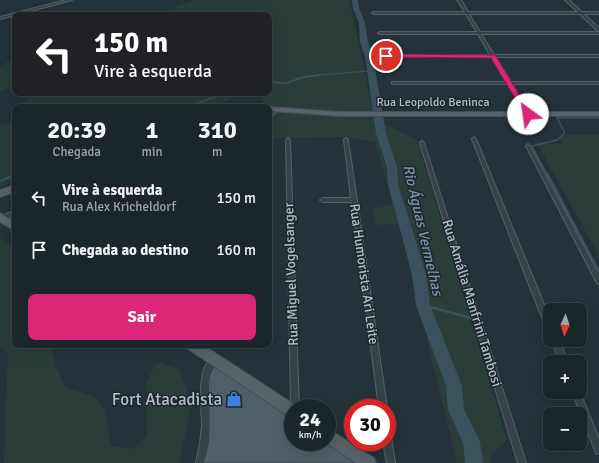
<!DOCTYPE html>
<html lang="pt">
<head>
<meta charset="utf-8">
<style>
  :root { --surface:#1b262b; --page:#283237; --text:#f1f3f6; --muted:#a0a5a9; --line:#394347; --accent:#db2777 }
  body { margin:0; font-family:Signika,sans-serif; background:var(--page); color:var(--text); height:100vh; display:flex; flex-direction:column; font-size:15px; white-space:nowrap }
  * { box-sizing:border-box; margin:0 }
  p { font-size:13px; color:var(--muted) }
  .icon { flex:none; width:22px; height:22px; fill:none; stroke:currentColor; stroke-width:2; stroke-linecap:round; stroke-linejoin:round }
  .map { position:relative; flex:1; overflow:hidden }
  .side { position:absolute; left:12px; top:104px; width:260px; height:244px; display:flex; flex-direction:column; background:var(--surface); border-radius:8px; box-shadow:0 4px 16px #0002,0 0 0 1px var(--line) }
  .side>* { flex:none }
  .banner { position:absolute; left:12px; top:12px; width:260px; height:84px; border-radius:8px; box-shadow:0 4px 16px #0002,0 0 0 1px var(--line); background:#202124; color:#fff; overflow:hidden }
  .needle { width:26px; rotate:183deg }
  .fabs { position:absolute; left:543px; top:303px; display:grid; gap:8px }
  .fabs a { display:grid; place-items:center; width:44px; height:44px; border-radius:8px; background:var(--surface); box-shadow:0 4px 16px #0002,0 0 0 1px var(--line); font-size:20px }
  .speed { position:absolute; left:284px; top:399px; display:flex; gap:8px; font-size:20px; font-weight:700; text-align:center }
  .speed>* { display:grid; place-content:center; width:52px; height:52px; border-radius:50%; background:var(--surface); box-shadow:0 4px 16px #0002,0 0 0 1px var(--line); line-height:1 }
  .speed small { font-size:10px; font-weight:400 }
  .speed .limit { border:6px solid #d22; background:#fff; color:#111 }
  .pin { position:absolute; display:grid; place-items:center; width:34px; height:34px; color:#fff; margin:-17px; border:2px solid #fff; border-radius:50%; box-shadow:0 1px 4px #0007 }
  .me { position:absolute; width:44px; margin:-22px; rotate:329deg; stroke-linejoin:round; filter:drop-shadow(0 0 3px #0008) }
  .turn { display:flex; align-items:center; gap:14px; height:84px; padding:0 16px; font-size:18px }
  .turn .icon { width:52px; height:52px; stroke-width:2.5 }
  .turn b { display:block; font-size:28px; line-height:34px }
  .eta { display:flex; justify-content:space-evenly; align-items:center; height:68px; text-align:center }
  .eta b { font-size:24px; font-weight:800; line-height:28px }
  .primary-button { display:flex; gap:8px; margin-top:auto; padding:8px 16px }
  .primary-button a { flex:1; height:46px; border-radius:8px; background:var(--accent); color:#fff; font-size:16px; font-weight:800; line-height:46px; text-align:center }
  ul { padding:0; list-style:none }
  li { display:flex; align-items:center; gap:12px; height:52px; padding:0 16px }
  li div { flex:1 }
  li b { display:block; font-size:15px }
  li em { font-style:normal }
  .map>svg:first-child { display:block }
</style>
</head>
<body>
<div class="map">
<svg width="599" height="463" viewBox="0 0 599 463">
  <rect width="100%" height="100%" fill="#243239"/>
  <!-- green -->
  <g fill="#293e39">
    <path d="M196,0H349L375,119L417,140L507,440L489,457L491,463H457L399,224L375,225L373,209L393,204L375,142L341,137L276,138L269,144V118L273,116L269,110V107H267L257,93H269V15H151Z"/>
    <path d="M15,60V84L0,91V68L7,62Z"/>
    <path d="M33,93H246L210,107H22Z"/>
    <path d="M15,115V181L0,187V127L10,122Z"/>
    <path d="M558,135H599V256L537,143L563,144Z"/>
    <path d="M0,238L15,247V345H53L55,365L65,387L93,396L105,410L111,446L133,449L147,436L146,383L157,362L180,370L191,403L180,463H4L8,353L0,346Z"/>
  </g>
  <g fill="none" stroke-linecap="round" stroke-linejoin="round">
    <!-- stream-far3 -->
    <path stroke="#3a525e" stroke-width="1" d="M310,76L367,71L371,69"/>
    <!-- stream-far2 -->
    <g stroke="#3a525e" stroke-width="1.5">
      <path d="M269,79L277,83H286L304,77L320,75"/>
      <path d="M187,107L226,93"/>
      <path d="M547,174L532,146L557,140L565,133L557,118H599"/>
    </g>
    <!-- stream-far1 -->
    <g stroke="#3a525e" stroke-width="2">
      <path d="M547,173L599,271"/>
      <path d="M0,181L15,175"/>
    </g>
    <!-- stream -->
    <path stroke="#3a525e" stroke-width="2.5" d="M423,305L471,318"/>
    <!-- river -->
    <path fill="#3a525e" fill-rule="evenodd" d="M352,0H358L359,8L365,23L368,42L373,56L386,133L397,167L398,184L426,274L430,305L462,386L464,409L480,442L483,463H465L463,443L448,410L446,386L416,305L412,274L388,184L387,167L376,133L365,56L360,42L359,23L353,8Z"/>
  </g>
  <!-- building -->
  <path fill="#505f67" stroke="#384248" d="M211,363L293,420V442H325L355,463H197L198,459L201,458L208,432Z"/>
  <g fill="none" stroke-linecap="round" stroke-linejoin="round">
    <defs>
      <g id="minor">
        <path d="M66,0H72L0,19V17Z"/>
        <path d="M457,0H461L468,12H599V14H469L480,32H599V34H481L494,55H599V57H496L511,82H599V84H512L530,114L528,115L526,114L508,84H392V82H506L492,57H386L384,56L386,55H490L478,34H380L378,33L380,32H477L466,14H374L372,13L374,12H465Z"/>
        <path d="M273,109H275L277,110L271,117H269V113Z"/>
        <path d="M474,137L476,139L550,319V331L547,330L546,328L472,139Z"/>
        <path d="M288,138L290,140L299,408H293V411L291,408L286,140Z"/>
        <path d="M346,138L348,140L387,408H379L352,202H323L320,200L323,198H351L344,140Z"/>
        <path d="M422,141L424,143L526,463H518L420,143Z"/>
        <path d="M528,144L530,146L599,275V284L597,283L526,146Z"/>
        <path d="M15,211V215L0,220V216Z"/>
        <path d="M551,340H559L568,362H560Z"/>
        <path d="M215,356L218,357L219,360L211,373L209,381L210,426L209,443L204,463H196C199,451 201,439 202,426C202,408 195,365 215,356Z"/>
        <path d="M572,392H580L599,439V454L596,453Z"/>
        <path d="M387,433L390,434L391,437L395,463H387L383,442H387Z"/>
      </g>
      <path id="tertiary" d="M565,0H569L599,28V32Z"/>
      <g id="primary">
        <path d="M268,107H269L341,112H599V116H341L269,111Z"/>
        <path d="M15,185V192L0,197V190Z"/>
        <path d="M0,213L15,222V231L0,222Z"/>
        <path d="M186,345H203L298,407L293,408V419L188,349Z"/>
        <path d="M327,428L374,458L376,463H356L325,442H327Z"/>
      </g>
    </defs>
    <!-- minor casing -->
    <use href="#minor" stroke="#566167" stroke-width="2"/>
    <!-- tertiary casing -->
    <use href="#tertiary" stroke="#566167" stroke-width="2"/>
    <!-- primary casing -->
    <use href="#primary" stroke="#444f55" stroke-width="2"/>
    <!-- minor -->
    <use href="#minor" fill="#384349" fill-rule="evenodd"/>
    <!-- tertiary -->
    <use href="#tertiary" fill="#384349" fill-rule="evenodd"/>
    <!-- primary -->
    <use href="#primary" fill="#566369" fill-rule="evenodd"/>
  </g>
  <!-- route -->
  <path fill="#db2777" stroke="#8e194d" d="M384,54L495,55L531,114L525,115L491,58L386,57L383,56Z"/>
  <!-- icons -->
  <defs>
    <symbol id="shop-bare" viewBox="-9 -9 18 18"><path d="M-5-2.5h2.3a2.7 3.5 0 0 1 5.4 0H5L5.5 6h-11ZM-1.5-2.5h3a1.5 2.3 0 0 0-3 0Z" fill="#3f7fe0" stroke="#1d282e" stroke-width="2.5" paint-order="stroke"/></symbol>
  </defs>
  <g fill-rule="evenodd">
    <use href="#shop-bare" x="223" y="388" width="22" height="22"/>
  </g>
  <g text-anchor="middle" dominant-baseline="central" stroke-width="3" stroke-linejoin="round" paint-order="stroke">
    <!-- far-street labels -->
    <g font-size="12" fill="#b3bfc5" stroke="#1d282e">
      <text x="433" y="102">Rua Leopoldo Beninca</text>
    </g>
    <!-- street labels -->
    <g font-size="14" fill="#b3bfc5" stroke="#1d282e">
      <text transform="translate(291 274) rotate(-92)">Rua Miguel Vogelsanger</text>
      <text transform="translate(364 274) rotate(82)">Rua Humorista Ari Leite</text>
      <text transform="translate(472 303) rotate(73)">Rua Amália Manfrini Tambosi</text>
    </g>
    <!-- water labels -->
    <g font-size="15" font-style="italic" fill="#7696a6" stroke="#1d282e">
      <text transform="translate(423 230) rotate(77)">Rio Águas Vermelhas</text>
    </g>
    <!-- near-poi labels -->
    <g font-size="17" fill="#b3bfc5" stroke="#1d282e" text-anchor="end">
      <text x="222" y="399">Fort Atacadista</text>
    </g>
  </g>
</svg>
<div class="fabs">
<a><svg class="needle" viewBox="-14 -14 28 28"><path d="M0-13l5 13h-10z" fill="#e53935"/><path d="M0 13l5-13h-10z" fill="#a0a5a9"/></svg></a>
<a>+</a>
<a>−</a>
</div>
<div class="speed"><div>24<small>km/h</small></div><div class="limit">30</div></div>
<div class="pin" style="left:386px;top:56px;background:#d93025"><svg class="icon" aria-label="arrive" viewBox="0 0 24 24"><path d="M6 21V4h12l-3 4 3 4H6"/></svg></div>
<svg class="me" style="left:528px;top:114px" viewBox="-20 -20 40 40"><circle r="19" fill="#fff"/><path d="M0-13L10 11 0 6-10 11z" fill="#db2777"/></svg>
<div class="banner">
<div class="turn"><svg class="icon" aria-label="left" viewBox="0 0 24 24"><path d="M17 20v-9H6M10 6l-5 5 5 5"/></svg><div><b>150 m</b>Vire à esquerda</div></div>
</div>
<section class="side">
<div class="eta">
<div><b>20:39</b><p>Chegada</p></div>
<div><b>1</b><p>min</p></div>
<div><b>310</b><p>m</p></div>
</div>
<ul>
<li><svg class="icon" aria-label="left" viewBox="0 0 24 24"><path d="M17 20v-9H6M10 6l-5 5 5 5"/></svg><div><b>Vire à esquerda</b><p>Rua Alex Kricheldorf</p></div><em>150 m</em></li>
<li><svg class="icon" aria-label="arrive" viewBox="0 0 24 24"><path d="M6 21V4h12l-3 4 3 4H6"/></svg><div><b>Chegada ao destino</b></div><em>160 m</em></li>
</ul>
<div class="primary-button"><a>Sair</a></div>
</section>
</div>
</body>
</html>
